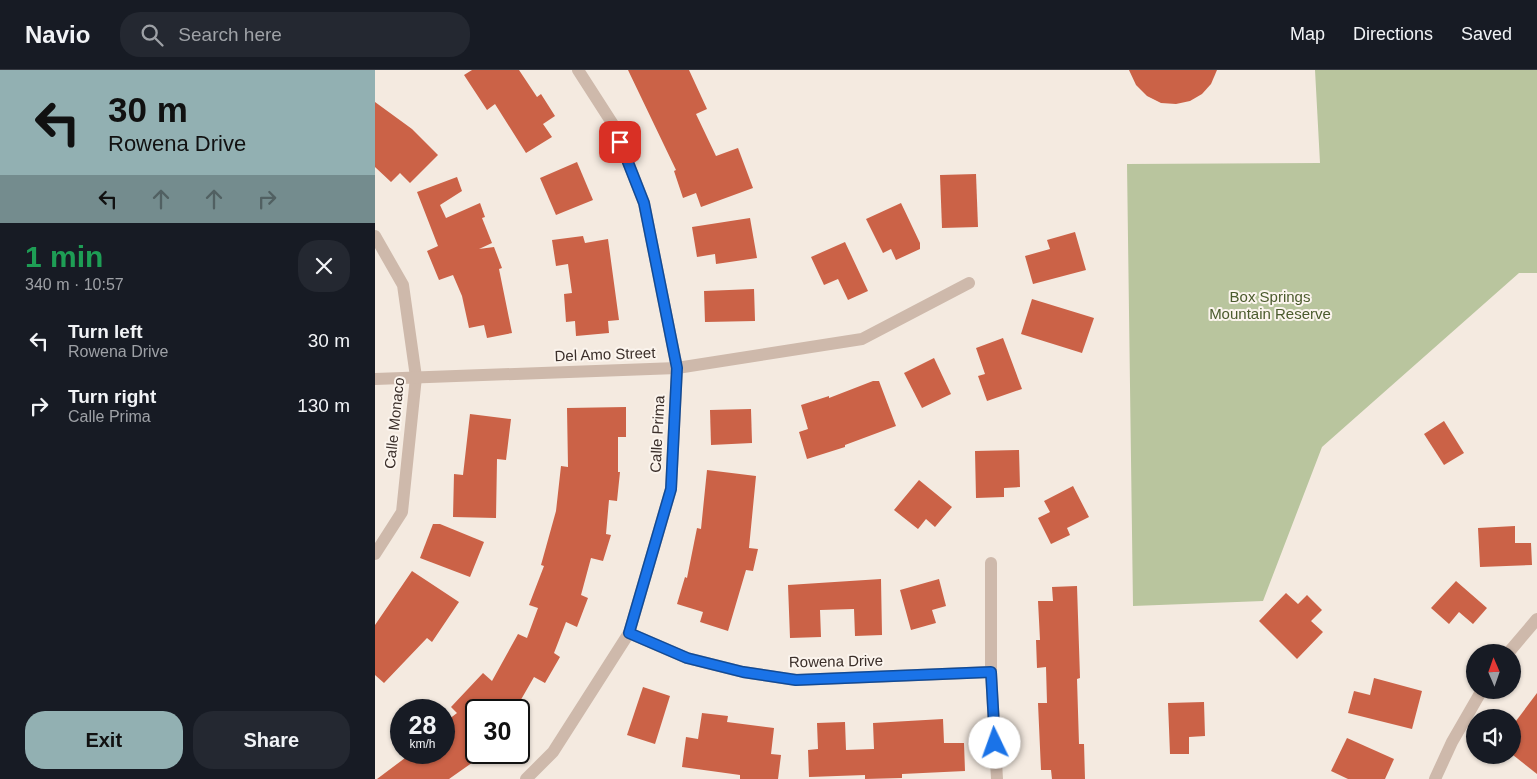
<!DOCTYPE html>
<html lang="en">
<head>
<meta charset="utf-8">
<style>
  :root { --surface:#171b24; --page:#242831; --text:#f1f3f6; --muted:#9ea1a6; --line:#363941; --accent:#92b0b2 }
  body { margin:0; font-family:Arial,sans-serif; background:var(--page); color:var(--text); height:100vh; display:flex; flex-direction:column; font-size:19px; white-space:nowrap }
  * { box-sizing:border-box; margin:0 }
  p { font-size:16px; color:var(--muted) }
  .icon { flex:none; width:28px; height:28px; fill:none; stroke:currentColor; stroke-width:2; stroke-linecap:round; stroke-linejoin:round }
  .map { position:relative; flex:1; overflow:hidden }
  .side { display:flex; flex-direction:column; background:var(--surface); width:375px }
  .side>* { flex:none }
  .top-card { background:#92b0b2; color:#111; overflow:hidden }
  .needle { width:32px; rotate:358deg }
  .tools { position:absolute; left:1091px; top:574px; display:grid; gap:10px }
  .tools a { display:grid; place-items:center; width:55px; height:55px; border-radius:50%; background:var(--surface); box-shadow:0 1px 4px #0004; font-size:25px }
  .speed { position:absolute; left:15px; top:629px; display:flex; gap:10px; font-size:25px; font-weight:700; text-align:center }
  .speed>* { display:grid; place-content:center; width:65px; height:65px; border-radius:50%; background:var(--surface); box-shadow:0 1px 4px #0004; line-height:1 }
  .speed small { font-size:12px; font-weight:400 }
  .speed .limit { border:2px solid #111; border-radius:8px; background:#fff; color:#111 }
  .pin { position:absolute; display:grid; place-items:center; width:42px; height:42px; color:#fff; margin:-21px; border-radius:10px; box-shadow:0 2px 8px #0006 }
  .me { position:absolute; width:55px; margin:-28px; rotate:357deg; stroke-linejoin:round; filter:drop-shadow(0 0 4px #0008) }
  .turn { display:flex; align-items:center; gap:18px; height:105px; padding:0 25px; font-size:22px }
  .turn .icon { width:65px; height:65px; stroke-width:2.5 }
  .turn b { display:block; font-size:35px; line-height:42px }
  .lanes { display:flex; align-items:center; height:48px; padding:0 25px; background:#0003; justify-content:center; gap:25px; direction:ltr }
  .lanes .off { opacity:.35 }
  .round { display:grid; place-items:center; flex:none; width:52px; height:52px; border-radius:20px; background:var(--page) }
  .overview { display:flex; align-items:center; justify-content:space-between; height:85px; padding:0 25px }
  h1 { font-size:30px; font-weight:800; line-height:38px; color:#1e9e55 }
  .action { display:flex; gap:10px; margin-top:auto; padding:10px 25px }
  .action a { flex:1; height:58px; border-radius:20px; background:var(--accent); color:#111; font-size:20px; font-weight:800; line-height:58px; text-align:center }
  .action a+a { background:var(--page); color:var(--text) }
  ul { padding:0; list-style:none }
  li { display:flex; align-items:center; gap:15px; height:65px; padding:0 25px }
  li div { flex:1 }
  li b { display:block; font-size:19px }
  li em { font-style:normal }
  header { display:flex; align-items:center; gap:30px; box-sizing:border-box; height:70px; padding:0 25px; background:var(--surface); border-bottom:1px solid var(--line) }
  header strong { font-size:24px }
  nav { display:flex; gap:28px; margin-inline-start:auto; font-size:18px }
  .search { width:350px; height:45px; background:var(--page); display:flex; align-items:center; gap:12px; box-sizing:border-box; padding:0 18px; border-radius:20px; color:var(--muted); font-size:19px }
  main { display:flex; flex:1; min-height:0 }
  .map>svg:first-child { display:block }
</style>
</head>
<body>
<header>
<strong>Navio</strong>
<div class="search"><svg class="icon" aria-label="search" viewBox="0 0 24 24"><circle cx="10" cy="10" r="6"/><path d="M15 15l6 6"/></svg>Search here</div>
<nav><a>Map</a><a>Directions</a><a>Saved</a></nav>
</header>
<main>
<section class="side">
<div class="top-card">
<div class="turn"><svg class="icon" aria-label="left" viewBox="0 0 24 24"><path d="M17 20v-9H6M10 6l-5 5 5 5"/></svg><div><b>30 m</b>Rowena Drive</div></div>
<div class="lanes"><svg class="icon" aria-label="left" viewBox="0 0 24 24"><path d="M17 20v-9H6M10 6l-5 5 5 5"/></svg><svg class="icon off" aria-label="ahead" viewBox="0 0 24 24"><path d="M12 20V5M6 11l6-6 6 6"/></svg><svg class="icon off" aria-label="ahead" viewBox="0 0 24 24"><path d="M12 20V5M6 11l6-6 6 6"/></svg><svg class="icon off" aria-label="right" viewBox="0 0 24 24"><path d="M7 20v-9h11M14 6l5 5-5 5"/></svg></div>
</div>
<div class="overview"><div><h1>1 min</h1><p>340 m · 10:57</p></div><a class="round"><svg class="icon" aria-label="close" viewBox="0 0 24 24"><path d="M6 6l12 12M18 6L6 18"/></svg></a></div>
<ul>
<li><svg class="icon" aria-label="left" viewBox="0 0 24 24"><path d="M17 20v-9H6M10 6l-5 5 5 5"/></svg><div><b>Turn left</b><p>Rowena Drive</p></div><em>30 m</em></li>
<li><svg class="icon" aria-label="right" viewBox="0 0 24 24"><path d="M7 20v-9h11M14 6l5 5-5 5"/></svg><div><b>Turn right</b><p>Calle Prima</p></div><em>130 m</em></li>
</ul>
<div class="action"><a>Exit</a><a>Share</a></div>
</section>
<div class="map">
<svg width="1162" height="709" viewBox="0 0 1162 709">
  <rect width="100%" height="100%" fill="#f4eae0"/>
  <!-- green -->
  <path fill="#b9c59e" d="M940,0H1162V203H1144L947,377L888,531L758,536L752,94L945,93Z"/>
  <!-- building -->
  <g fill="#cb6247">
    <path d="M97,0H144L162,27L166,24L180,46L168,54L177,67L151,83L120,34L112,40L89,5Z"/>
    <path d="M253,0H314L332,39L321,44L341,86L363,78L378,118L326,137L321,123L308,128L299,101L301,100Z"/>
    <path d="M754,0H842L836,14L827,24L815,31L801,34L786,33L772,26L761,15Z"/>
    <path d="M0,32L37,59L63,85L35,113L25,103L16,112L0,97Z"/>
    <path d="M202,92L218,130L181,145L165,108Z"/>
    <path d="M601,104L603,157L567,158L565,105Z"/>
    <path d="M82,107L87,121L65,135L71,148L105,133L110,147L107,148L117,173L104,179L119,177L127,198L124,199L137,263L112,268L109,255L94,258L87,226L78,205L64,210L52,181L63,176L42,122Z"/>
    <path d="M526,133L545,173V179L521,190L516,179L508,183L491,149Z"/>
    <path d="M375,148L382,188L341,194L340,184L322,187L317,157Z"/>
    <path d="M700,162L711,200L658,214L650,186L675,179L672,170Z"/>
    <path d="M208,166L210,173L233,169L244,250L233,251L234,263L201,266L200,251L191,252L189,224L197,223L193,194L181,196L177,170Z"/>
    <path d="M470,172L493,221L473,230L463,209L449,215L436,187Z"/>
    <path d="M379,219L380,251L330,252L329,221Z"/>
    <path d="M657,229L719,248L707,283L646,264Z"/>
    <path d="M628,268L647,319L612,331L603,306L610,304L601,278Z"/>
    <path d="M559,288L576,324L547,338L529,303Z"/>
    <path d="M498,311H504L521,356L470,375V377L432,389L424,362L433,359L426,335L454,326V328Z"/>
    <path d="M251,337V367H243V402H245L242,431L234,430L231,464L236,465L228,491L216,488L206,525L213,528L202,557L191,552L179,583L185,587L170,613L159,607L140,640H101V690L74,709H2L38,682H69V653L82,643L76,637L108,603L117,611L143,564L152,568L163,538L154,535L169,496L166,495L181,441L186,396L193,397L192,338Z"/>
    <path d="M376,339L377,373L336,375L335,340Z"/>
    <path d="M95,344L136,349L131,390L122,389L121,448L78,447L79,404L88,405Z"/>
    <path d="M1069,351L1089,383L1069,395L1049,364Z"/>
    <path d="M644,380L645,417L629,418V427L601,428L600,381Z"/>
    <path d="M332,400L381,406L374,478L383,479L378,501L371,500L353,561L325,552L328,542L302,534L310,507L312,508L322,458L326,459Z"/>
    <path d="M544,410L577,437L560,457L551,449L543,459L519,440Z"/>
    <path d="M698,416L714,447L692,458L695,465L676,474L663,448L675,442L669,431Z"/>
    <path d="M58,454H65L109,472L95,507L45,488Z"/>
    <path d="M1140,456V473H1156L1157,495L1105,497L1103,458Z"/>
    <path d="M37,501L84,532L57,572L52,568L9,613L0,605V555Z"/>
    <path d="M506,509L507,565L480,566L479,539L445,540L446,567L415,568L413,515Z"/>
    <path d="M564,509L571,536L557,540L561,553L536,560L525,520Z"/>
    <path d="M1081,511L1112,538L1098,554L1084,542L1074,554L1056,538Z"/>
    <path d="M702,516L705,608L702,609L704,674H709L710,709H677L676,700H666L663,633H672L671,597L662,598L661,570H665L663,531H678L677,517Z"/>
    <path d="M911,523L923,534L932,525L947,540L936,551L948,562L922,589L884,551Z"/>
    <path d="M999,608L1047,621L1037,659L973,643L979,621L995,625Z"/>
    <path d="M268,617L295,626L280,674L252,665Z"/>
    <path d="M1162,623V704L1138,685V655Z"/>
    <path d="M829,632L830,666L814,667V684H795L793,633Z"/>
    <path d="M327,643L353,646L352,652L399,658L396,684L406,685L403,709H365V705L307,697L311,667L323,669Z"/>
    <path d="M568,649L569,673H589L590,701L527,704V708L490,709V705L434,707L433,680L443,679L442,653L470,652L471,680L499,679L498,653Z"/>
    <path d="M972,668L1019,689L1010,709H973L956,701Z"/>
  </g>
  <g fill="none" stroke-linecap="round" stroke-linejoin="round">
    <!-- minor -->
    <g stroke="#ceb9ab" stroke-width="12">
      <path d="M0,166L28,215L41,307L27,442L0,484"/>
      <path d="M0,309L302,298L487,269L594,213"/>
      <path d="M616,493V602L622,709"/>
      <path d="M254,563L312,588L368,602L421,610L616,602"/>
      <path d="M1134,582L1162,549"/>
      <path d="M151,709L178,682L254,563L296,419L302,298L269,133L239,56L203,0"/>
      <path d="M1060,709L1077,672L1107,620"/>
    </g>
  </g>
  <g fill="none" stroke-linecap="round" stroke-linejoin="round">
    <defs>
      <path id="route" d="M245,72L269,133L302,298L296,419L254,563L312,588L368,602L421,610L616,602L620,673"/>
    </defs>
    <!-- route casing -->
    <use href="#route" stroke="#114b97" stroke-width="12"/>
    <!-- route -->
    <use href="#route" stroke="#1a73e8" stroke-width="9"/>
  </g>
  <g text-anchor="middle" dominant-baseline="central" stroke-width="4" stroke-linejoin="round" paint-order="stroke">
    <!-- park labels -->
    <g font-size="15" fill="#4b5b2d" stroke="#fbf4ed">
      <text x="895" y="226">Box Springs<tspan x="895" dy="17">Mountain Reserve</tspan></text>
    </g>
    <!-- street labels -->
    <g font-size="15" fill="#3b2f2a" stroke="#fbf4ed">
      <text transform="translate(230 284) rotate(-2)">Del Amo Street</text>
      <text transform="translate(19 353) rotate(-84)">Calle Monaco</text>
      <text transform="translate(282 364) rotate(-87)">Calle Prima</text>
      <text transform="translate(461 591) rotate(-1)">Rowena Drive</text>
    </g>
  </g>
</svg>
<div class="tools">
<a><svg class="needle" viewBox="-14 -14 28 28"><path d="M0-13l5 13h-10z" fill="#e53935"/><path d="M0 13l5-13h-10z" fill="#9ea1a6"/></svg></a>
<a><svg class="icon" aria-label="sound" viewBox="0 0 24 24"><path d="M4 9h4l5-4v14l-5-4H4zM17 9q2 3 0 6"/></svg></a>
</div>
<div class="speed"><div>28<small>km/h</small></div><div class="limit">30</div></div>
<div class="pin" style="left:245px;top:72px;background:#d93025"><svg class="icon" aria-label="arrive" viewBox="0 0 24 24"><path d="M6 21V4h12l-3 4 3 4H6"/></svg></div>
<svg class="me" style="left:620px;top:673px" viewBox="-20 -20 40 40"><circle r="19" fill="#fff"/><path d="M0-13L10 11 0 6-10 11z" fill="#1a73e8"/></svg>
</div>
</main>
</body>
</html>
